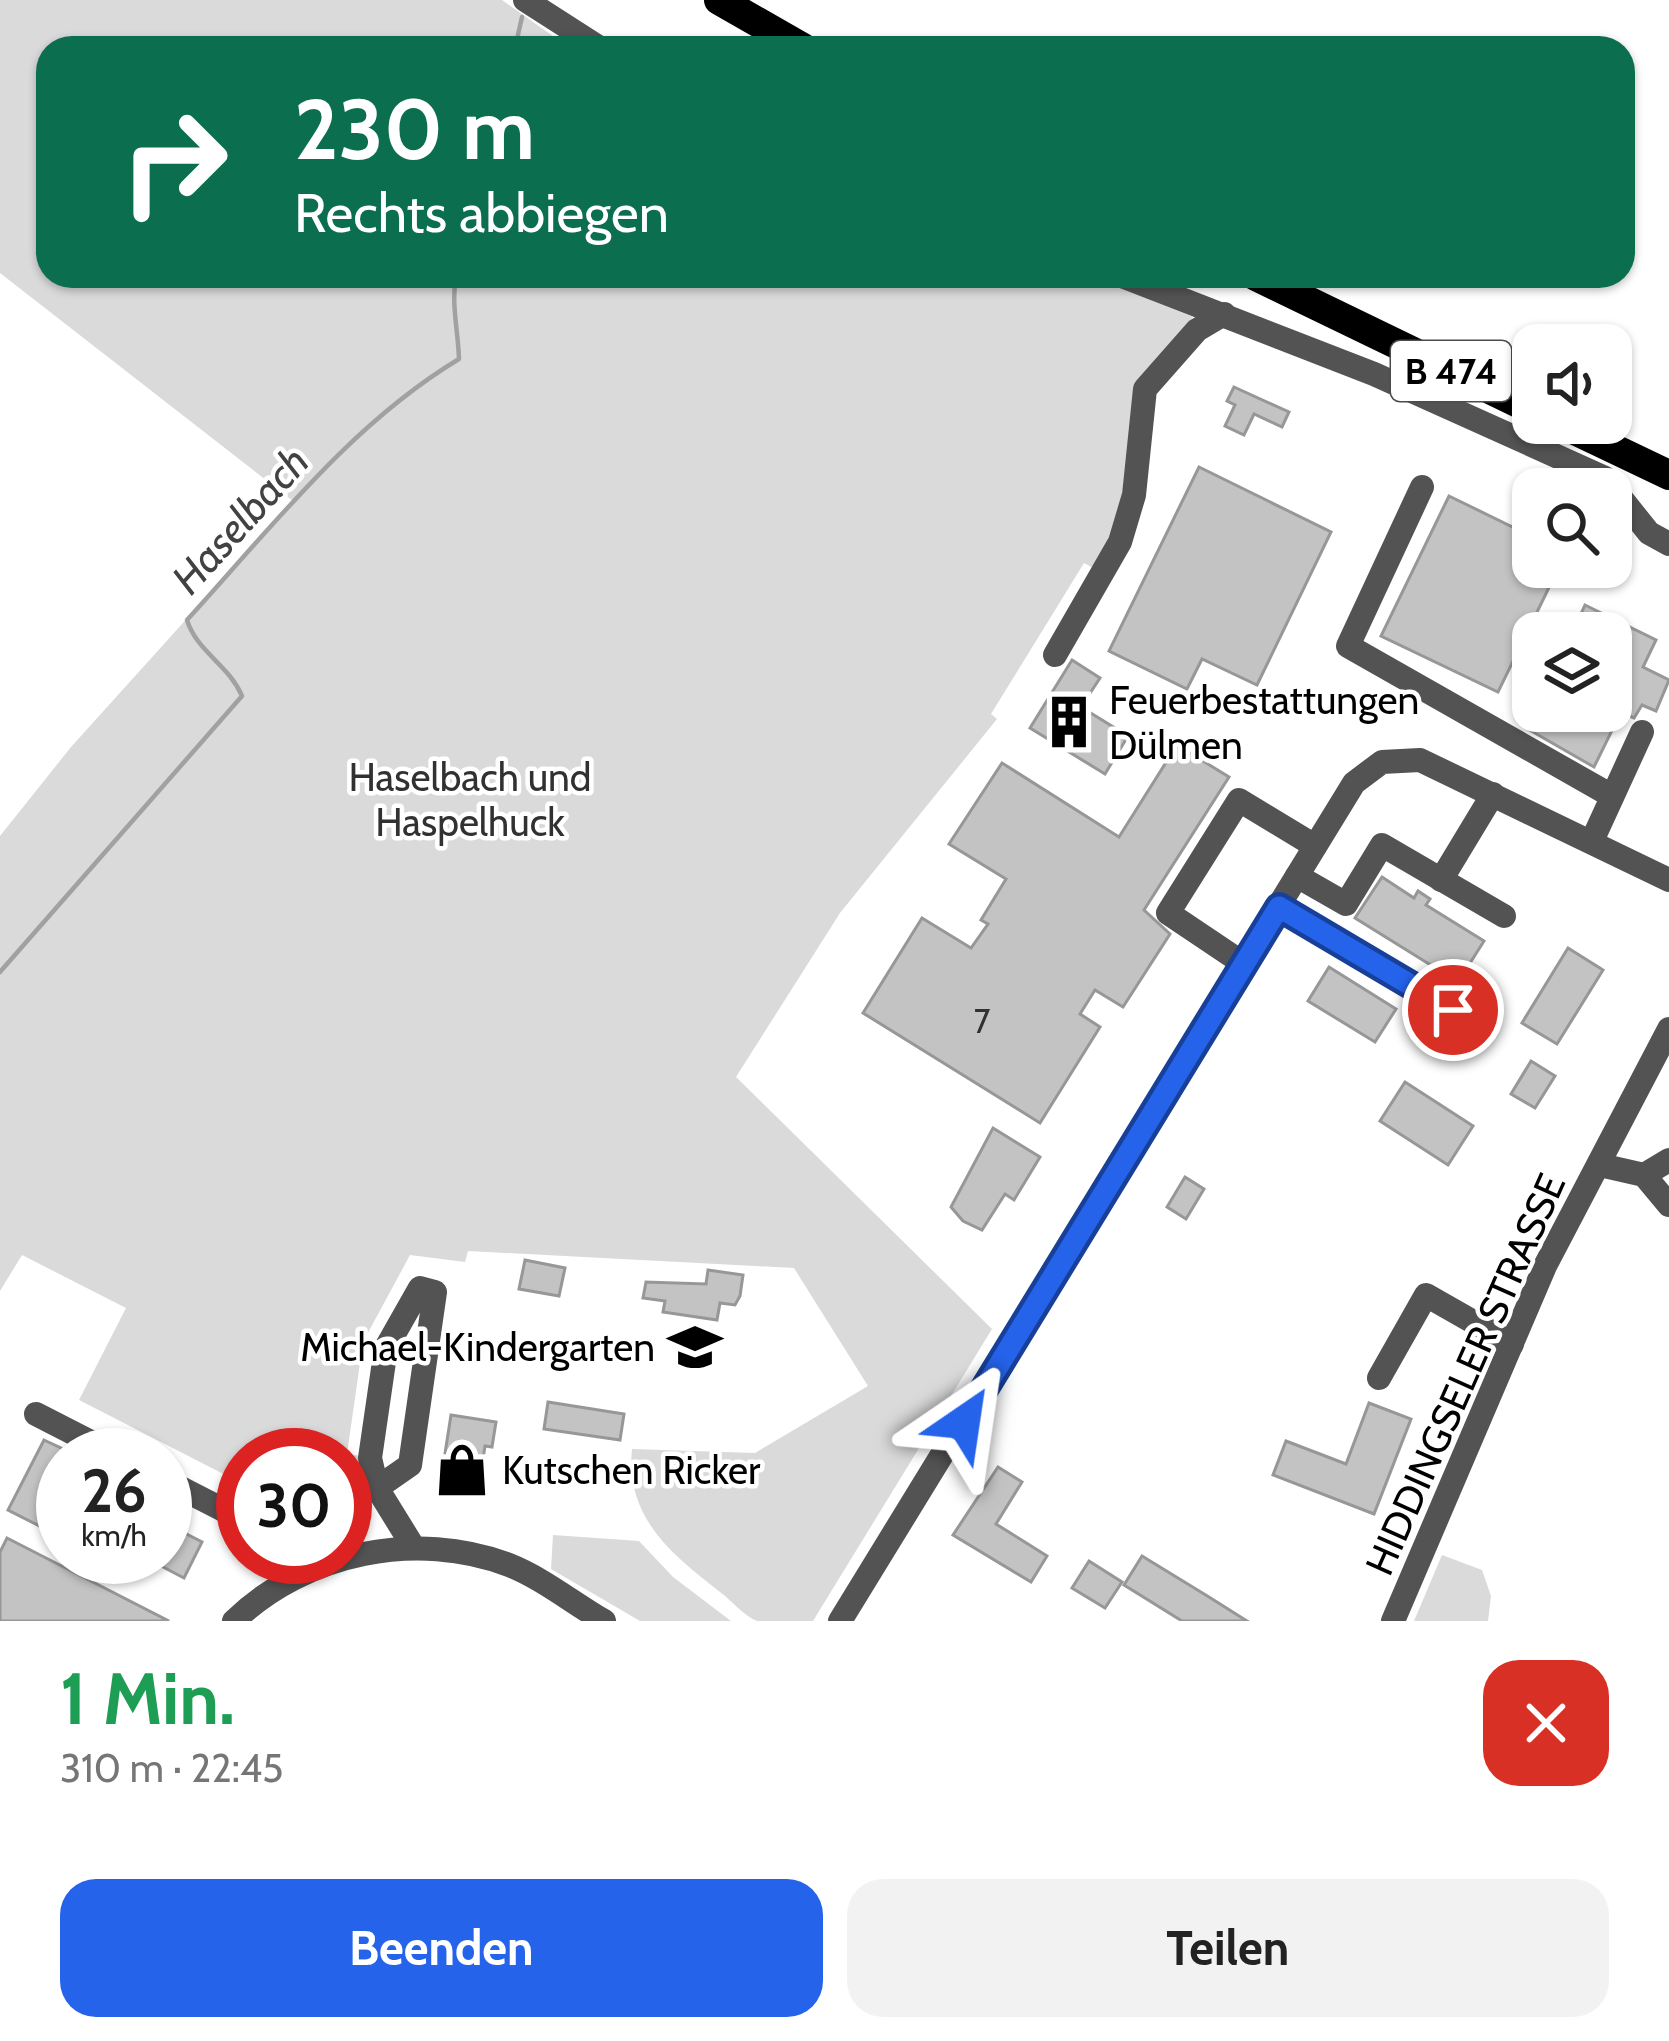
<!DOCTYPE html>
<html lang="de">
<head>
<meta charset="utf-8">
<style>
  :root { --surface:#fff; --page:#f2f2f2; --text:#222; --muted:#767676; --accent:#2563eb }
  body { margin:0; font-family:Cabin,sans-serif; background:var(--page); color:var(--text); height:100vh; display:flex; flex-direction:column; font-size:45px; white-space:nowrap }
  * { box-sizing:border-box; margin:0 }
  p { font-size:39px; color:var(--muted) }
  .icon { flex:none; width:66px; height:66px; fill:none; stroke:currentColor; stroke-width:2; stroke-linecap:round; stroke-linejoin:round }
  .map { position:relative; height:1621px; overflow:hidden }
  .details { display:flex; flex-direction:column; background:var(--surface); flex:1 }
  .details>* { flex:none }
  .top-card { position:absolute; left:36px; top:36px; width:1599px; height:252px; border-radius:36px; box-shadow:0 3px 9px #0004; background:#0b6e4f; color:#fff; overflow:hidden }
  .fabs { position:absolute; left:1512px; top:324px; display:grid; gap:24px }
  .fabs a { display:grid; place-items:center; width:120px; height:120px; border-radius:24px; background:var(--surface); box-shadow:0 3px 9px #0004; font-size:60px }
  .speed { position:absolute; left:36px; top:1428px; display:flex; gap:24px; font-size:60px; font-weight:700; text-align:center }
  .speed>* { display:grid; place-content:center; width:156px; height:156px; border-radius:50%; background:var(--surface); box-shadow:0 3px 9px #0004; line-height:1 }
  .speed small { font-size:30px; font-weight:400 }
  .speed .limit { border:18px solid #d22; background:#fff; color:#111 }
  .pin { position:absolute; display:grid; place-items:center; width:102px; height:102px; color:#fff; margin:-51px; border:6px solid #fff; border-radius:50%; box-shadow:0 3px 12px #0007 }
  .me { position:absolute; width:132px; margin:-66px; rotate:32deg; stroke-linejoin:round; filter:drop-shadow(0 0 9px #0008) }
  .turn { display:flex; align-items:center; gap:42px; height:252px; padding:0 60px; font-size:54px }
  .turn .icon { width:156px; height:156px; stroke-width:2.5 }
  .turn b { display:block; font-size:84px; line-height:102px }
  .round { display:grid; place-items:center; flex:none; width:126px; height:126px; border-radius:36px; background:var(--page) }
  .overview { display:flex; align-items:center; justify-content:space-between; height:204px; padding:0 60px }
  h1 { font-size:72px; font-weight:700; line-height:90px; color:#1e9e55 }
  .cta { display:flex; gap:24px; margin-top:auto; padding:24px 60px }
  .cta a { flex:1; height:138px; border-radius:36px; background:var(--accent); color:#fff; font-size:48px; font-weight:700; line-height:138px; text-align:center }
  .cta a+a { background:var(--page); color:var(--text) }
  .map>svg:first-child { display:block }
</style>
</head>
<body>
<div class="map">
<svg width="1669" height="1621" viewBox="0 0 1669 1621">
  <rect width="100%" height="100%" fill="#fff"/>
  <!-- green -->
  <g fill="#dadada">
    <path d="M0,0H502L570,48H48V276H1092L1193,317L1134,396L1119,522L1093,568L1084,563L991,714L997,719L840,913L736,1077L992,1329L813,1621C797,1621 771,1621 757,1621C744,1616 731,1600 720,1592C671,1554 625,1517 632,1449L755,1453L868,1386L794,1268L468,1251L465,1262L410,1255L363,1342L347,1454L361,1456L357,1489L370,1506L345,1511V1455H243V1484L79,1400L126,1308L22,1255L0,1291V836L71,747L293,501L0,273Z"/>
    <path d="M553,1535L639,1541L673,1577L731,1621H640L551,1569Z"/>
    <path d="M1442,1555L1482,1570L1491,1596L1488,1621H1414Z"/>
  </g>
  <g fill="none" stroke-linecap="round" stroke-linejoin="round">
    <!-- stream -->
    <g stroke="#a1a1a1" stroke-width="4.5">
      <path d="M515,48L522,17"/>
      <path d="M0,972L242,696C229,665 197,652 187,620C272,527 351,424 459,359C458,329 451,305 456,276"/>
    </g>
  </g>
  <!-- building -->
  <g fill="#c3c3c3" stroke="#979797" stroke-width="3">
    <path d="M1234,387L1289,412L1282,427L1254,414L1244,435L1225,426L1235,405L1227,401Z"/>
    <path d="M1199,467L1331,532L1257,685L1202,659L1187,689L1109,651Z"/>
    <path d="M1449,496L1533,537V567H1559L1498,692L1381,636Z"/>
    <path d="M1585,605L1656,640L1643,667L1669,680L1656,711L1642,705L1634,718L1621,712L1594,767L1526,728L1534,711H1611V633H1572Z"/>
    <path d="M1072,660L1100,678L1081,707L1128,736L1105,774L1030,728Z"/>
    <path d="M1177,745L1229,777L1144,910L1170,934L1123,1007L1095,990L1080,1014L1100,1027L1040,1123L863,1013L922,918L971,948L988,924L981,920L1006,879L949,844L1002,763L1119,837Z"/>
    <path d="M1382,877L1414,898L1418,891L1430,899L1426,905L1484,941L1458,982L1355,918Z"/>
    <path d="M1568,948L1603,970L1557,1044L1522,1023Z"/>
    <path d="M1329,967L1396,1009L1375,1042L1308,1001Z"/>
    <path d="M1531,1061L1555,1076L1535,1108L1511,1094Z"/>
    <path d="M1405,1082L1473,1126L1448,1165L1380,1121Z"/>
    <path d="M993,1128L1040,1157L1014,1200L1005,1194L982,1230L963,1221L951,1207Z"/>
    <path d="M1185,1177L1204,1189L1186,1219L1167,1207Z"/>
    <path d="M525,1260L565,1268L559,1296L519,1289Z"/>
    <path d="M708,1270L743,1275L740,1296L735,1305L720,1303L717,1320L663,1312L665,1301L643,1298L646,1282L706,1284Z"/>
    <path d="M548,1402L624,1414L620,1440L544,1429Z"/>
    <path d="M1369,1403L1411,1419L1374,1514L1273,1475L1286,1441L1346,1464Z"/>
    <path d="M451,1415L496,1422L492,1447L485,1446L477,1498L439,1492Z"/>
    <path d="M44,1440L63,1449V1538L8,1510Z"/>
    <path d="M998,1467L1022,1482L996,1524L1047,1556L1031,1582L953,1535Z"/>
    <path d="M165,1523L202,1542L184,1578L144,1557H165Z"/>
    <path d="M7,1538L169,1621H0V1552Z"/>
    <path d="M1142,1556L1209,1597L1247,1621H1182L1124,1585Z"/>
    <path d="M101,1557H142L134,1574Z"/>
    <path d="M1089,1561L1122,1582L1105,1608L1072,1588Z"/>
  </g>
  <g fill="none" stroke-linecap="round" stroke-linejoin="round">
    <!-- minor -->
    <g stroke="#535353" stroke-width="24">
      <path d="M525,0L600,48"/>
      <path d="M1122,276L1374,374L1605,478L1649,533L1669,544"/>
      <path d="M1422,487L1348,646L1612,796"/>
      <path d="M1055,655L1120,542L1134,495L1145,389L1197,330L1224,314"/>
      <path d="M1592,841L1642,732"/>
      <path d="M1297,876L1346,904L1382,845L1504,916"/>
      <path d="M1441,880L1493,794"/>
      <path d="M1279,907L1453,1010"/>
      <path d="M1244,964L1168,913L1239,800L1315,846"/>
      <path d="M1600,1165L1644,1175L1669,1205"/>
      <path d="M1644,1175L1669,1160"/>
      <path d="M1379,1378L1426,1295L1512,1344"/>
      <path d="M36,1414L116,1455"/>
      <path d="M165,1480L243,1520"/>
      <path d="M377,1488L410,1465L435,1292L420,1288L386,1348L370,1458L377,1488L414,1548"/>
      <path d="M234,1621C305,1552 417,1530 509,1565C542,1578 573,1603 604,1621"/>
      <path d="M840,1621L1354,783L1382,762L1420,760L1669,880"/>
      <path d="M1393,1621L1545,1266L1669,1029"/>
    </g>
    <!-- major -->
    <g stroke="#000" stroke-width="30">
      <path d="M719,0L803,48"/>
      <path d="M1256,276L1533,410"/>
      <path d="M1560,423L1669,475"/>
    </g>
  </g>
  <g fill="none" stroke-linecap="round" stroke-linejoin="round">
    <defs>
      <path id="route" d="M964,1422L1279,907L1453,1010"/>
    </defs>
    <!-- route casing -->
    <use href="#route" stroke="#184099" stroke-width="30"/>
    <!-- route -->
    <use href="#route" stroke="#2563eb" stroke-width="21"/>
  </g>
  <!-- icons -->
  <defs>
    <symbol id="building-bare" viewBox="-9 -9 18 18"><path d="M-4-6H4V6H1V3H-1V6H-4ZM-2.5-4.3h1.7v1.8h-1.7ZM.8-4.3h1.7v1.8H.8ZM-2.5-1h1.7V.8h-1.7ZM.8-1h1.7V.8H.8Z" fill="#000" stroke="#fff" stroke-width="2.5" paint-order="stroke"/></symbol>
    <symbol id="school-bare" viewBox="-9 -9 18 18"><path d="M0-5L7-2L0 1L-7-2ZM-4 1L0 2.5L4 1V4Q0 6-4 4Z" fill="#000" stroke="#fff" stroke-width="2.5" paint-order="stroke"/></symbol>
    <symbol id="shop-bare" viewBox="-9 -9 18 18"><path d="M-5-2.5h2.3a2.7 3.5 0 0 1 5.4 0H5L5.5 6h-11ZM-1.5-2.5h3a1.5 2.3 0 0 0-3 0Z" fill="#000" stroke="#fff" stroke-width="2.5" paint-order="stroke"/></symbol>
  </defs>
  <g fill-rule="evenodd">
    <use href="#building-bare" x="1031" y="684" width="76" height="76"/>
    <use href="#school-bare" x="657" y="1309" width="76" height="76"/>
    <use href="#shop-bare" x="424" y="1432" width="76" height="76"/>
  </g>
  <g text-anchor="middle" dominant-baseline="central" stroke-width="9" stroke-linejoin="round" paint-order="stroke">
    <!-- number labels -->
    <g font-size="33" fill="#313131">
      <text x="982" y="1021">7</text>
    </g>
    <!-- shield labels -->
    <rect fill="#fff" stroke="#4c4c4c" stroke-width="3" x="1391" y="341" width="120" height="60" rx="9"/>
    <g font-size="36" font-weight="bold" fill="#000">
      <text x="1451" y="371">B 474</text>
    </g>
    <!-- poi labels -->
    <g font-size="39" fill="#000" stroke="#fff" text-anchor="start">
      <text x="1109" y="700">Feuerbestattungen<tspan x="1109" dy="45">Dülmen</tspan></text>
      <text x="655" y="1347" text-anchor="end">Michael-Kindergarten</text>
      <text x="502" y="1470">Kutschen Ricker</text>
    </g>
    <!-- park labels -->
    <g font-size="39" fill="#313131" stroke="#fff">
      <text x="470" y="777">Haselbach und<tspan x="470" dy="45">Haspelhuck</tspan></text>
    </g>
    <!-- street labels -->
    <g font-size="39" fill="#000" stroke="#fff">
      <text transform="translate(1465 1374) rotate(-66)">HIDDINGSELER STRASSE</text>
    </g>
    <!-- water labels -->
    <g font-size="42" font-style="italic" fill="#424242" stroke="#fff">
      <text transform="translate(240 520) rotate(-48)">Haselbach</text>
    </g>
  </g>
</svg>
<div class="fabs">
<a><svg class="icon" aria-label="sound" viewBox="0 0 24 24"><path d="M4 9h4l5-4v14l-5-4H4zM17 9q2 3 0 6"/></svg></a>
<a><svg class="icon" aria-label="search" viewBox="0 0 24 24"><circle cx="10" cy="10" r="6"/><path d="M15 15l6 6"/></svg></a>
<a><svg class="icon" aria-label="layers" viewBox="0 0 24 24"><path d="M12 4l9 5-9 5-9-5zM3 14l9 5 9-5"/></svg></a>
</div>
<div class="speed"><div>26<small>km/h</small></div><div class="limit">30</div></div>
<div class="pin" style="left:1453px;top:1010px;background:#d93025"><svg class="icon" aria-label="arrive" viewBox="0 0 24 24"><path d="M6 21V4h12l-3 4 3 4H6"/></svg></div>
<svg class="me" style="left:964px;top:1422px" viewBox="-20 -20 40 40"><path d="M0-17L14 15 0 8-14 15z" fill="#2563eb" stroke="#fff" stroke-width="4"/></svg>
<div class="top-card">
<div class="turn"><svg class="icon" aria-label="right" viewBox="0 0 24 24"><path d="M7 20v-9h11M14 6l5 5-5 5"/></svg><div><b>230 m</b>Rechts abbiegen</div></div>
</div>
</div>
<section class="details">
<div class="overview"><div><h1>1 Min.</h1><p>310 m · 22:45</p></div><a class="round" style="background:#d93025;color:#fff"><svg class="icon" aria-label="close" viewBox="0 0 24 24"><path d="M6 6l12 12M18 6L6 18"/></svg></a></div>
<div class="cta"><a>Beenden</a><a>Teilen</a></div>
</section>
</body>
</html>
